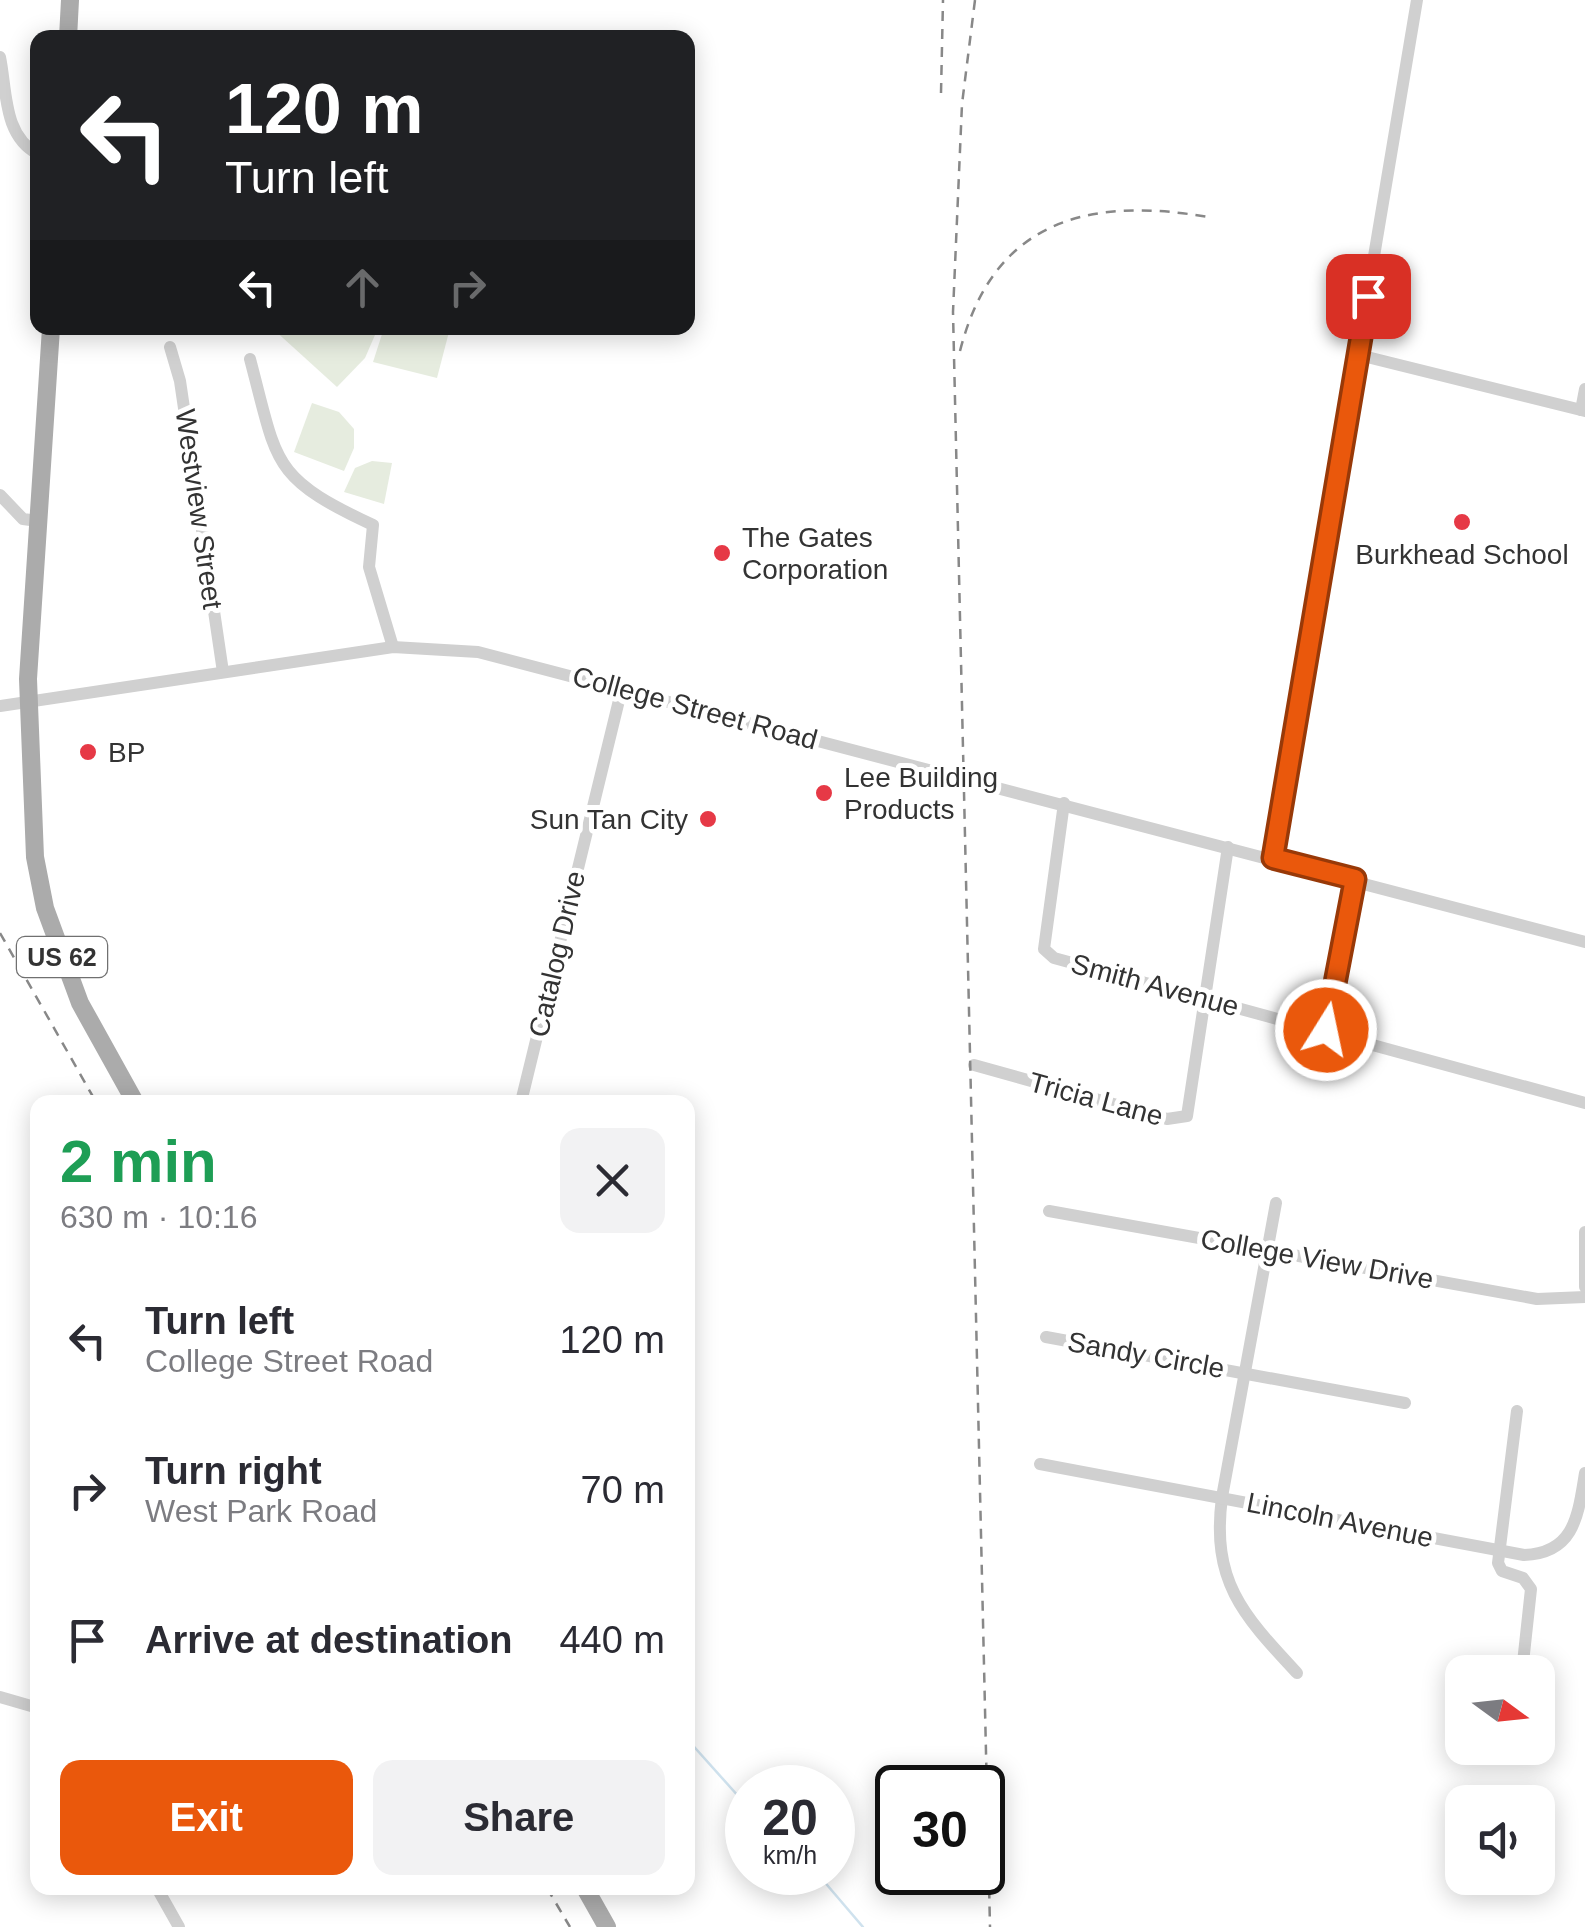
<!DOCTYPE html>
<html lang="en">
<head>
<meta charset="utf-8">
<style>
  :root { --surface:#fff; --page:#f2f2f3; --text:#2b2b33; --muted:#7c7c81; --accent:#ea580c }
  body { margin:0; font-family:Helvetica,sans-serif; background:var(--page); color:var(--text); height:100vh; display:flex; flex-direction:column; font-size:38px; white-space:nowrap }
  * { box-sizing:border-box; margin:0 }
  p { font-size:32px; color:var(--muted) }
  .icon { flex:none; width:55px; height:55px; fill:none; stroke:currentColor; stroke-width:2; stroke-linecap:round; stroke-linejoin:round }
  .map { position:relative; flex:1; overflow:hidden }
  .side { position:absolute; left:30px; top:1095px; width:665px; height:800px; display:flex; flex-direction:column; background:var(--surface); border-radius:20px; box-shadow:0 5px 25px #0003 }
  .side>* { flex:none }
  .hud { position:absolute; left:30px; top:30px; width:665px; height:305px; border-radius:20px; box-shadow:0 5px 25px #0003; background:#202124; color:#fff; overflow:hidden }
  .needle { width:65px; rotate:105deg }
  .controls { position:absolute; left:1445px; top:1655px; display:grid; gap:20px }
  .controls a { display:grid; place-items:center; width:110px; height:110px; border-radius:20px; background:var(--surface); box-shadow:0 5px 25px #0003; font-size:50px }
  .speed { position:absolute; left:725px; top:1765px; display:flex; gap:20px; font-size:50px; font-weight:700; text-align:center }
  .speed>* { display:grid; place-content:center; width:130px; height:130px; border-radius:50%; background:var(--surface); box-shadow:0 5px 25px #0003; line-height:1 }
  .speed small { font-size:25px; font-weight:400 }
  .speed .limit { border:5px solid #111; border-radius:15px; background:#fff; color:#111 }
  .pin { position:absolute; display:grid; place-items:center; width:85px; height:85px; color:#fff; margin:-42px; border-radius:20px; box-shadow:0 5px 15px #0006 }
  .me { position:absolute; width:110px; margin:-55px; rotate:10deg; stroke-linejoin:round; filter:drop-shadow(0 0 8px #0008) }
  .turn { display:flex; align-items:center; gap:35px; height:210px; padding:0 30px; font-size:45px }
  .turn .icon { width:130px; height:130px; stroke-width:2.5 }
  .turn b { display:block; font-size:70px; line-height:85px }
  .lanes { display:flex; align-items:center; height:95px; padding:0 30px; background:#0003; justify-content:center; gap:50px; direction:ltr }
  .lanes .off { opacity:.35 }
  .round { display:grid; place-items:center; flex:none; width:105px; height:105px; border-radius:20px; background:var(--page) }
  .summary { display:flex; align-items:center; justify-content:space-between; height:170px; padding:0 30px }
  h1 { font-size:60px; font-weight:700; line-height:75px; color:#1e9e55 }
  .cta { display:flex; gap:20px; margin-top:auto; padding:20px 30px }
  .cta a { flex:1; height:115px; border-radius:20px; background:var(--accent); color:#fff; font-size:40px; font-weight:700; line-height:115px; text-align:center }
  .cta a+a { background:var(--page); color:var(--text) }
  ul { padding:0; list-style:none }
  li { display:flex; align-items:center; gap:30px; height:150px; padding:0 30px }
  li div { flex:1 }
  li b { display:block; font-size:38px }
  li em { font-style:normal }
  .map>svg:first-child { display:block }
</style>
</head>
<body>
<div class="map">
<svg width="1585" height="1927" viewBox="0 0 1585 1927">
  <rect width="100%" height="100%" fill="#fff"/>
  <!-- green -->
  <g fill="#e6ecdf">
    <path d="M272,328H378L365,358L337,387Z"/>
    <path d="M384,328H450L437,378L373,362Z"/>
    <path d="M312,403L339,412L354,429V448L344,471L294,452Z"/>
    <path d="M372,461L392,463L384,504L344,492L355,468Z"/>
  </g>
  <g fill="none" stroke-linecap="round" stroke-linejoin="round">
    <!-- stream -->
    <g stroke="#cfe2ee" stroke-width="2.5">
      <path d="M688,1740L748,1807"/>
      <path d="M816,1872L863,1927"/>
    </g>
    <!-- minor -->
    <g stroke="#d0d0d0" stroke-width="12">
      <path d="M0,57C7,91 3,136 38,154"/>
      <path d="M170,347L180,381L223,672"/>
      <path d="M1359,355L1585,411"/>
      <path d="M250,359C278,464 270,477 373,525L369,567L393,647"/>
      <path d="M1581,410L1585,389"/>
      <path d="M0,495L23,519L38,521"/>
      <path d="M0,706L393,647L478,652L1585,942"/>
      <path d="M1064,803L1044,949L1054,958L1585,1103"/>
      <path d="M1273,858L1417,0"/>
      <path d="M1326,1030L1355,879"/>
      <path d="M974,1065L1167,1119L1187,1116L1228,847"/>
      <path d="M521,1102L622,688"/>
      <path d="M1276,1203L1222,1497C1211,1582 1243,1615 1297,1673"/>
      <path d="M1049,1211L1537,1299L1585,1297"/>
      <path d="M1585,1232V1287"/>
      <path d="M1046,1337L1405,1403"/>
      <path d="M1517,1411L1498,1563L1502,1571L1523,1578L1531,1589L1522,1672"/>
      <path d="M1040,1464L1524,1555C1575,1553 1578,1515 1585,1473"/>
      <path d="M0,1697L38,1708"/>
      <path d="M1511,1749V1748"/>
      <path d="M157,1888L179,1927"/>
    </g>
    <!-- major -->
    <g stroke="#ababab" stroke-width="18">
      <path d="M68,38L70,0"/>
      <path d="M51,328L28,679L35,857L45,908L80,1003L135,1102"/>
      <path d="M585,1888L607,1927"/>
    </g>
    <!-- rail -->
    <g stroke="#888" stroke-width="2.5" stroke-dasharray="10 8" stroke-linecap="butt">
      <path d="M975,0L962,104L953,312L990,1927"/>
      <path d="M941,93L943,0"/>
      <path d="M960,351C993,221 1087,196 1208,217"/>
      <path d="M0,933L96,1102"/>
      <path d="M547,1888L570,1927"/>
    </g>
  </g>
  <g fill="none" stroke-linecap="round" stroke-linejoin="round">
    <defs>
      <path id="route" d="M1326,1030L1355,879L1273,858L1368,296"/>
    </defs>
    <!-- route casing -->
    <use href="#route" stroke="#983908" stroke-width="25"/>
    <!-- route -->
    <use href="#route" stroke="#ea580c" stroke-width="18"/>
  </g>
  <!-- markers -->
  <g fill="#e63946" stroke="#fff" stroke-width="4">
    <circle cx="1462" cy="522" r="10"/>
    <circle cx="722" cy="553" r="10"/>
    <circle cx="88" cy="752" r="10"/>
    <circle cx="824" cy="793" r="10"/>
    <circle cx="708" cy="819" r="10"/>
  </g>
  <g text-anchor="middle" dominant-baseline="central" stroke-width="10" stroke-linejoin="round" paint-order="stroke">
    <!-- shield labels -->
    <rect fill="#fff" stroke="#707070" stroke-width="2.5" x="17" y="937" width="90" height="40" rx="8"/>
    <g font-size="25" font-weight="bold" fill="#333">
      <text x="62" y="957">US 62</text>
    </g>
    <!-- street labels -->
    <g font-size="28" fill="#333" stroke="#fff">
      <text transform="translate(199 509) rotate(82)">Westview Street</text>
      <text transform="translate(695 708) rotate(15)">College Street Road</text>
      <text transform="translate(557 954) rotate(-77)">Catalog Drive</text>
      <text transform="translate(1155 985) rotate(15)">Smith Avenue</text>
      <text transform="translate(1096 1099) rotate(15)">Tricia Lane</text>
      <text transform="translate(1317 1259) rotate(10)">College View Drive</text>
      <text transform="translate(1146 1355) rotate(10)">Sandy Circle</text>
      <text transform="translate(1340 1520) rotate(11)">Lincoln Avenue</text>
    </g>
    <!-- poi labels -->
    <g font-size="28" fill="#333" stroke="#fff" text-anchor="start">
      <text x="742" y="537">The Gates<tspan x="742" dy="32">Corporation</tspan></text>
      <text x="1462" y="554" text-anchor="middle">Burkhead School</text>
      <text x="108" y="752">BP</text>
      <text x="844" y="777">Lee Building<tspan x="844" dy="32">Products</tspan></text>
      <text x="688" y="819" text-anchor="end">Sun Tan City</text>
    </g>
  </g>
</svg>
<div class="controls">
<a><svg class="needle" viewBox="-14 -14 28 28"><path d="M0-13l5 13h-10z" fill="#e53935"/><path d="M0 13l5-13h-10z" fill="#7c7c81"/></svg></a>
<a><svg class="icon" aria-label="sound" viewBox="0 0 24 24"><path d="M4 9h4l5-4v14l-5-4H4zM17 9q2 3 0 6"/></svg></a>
</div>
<div class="speed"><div>20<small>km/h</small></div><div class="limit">30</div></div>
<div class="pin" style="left:1368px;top:296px;background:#d93025"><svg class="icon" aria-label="arrive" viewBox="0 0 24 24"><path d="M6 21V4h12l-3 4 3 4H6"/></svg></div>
<svg class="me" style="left:1326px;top:1030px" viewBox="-20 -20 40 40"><circle r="17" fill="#ea580c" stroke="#fff" stroke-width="3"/><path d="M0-11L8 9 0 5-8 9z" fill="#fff"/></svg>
<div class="hud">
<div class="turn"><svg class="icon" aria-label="left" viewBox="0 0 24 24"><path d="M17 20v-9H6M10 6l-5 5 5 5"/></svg><div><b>120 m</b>Turn left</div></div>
<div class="lanes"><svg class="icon" aria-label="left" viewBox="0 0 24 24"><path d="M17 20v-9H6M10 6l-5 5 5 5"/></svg><svg class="icon off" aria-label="ahead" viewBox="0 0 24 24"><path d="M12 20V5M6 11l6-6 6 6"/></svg><svg class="icon off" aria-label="right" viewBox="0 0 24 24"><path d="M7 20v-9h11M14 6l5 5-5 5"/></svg></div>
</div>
<section class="side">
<div class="summary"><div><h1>2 min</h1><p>630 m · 10:16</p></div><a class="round"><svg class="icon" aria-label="close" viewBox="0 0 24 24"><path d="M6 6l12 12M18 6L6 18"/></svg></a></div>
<ul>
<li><svg class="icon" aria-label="left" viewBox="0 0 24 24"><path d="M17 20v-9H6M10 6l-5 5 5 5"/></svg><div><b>Turn left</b><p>College Street Road</p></div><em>120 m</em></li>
<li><svg class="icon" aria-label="right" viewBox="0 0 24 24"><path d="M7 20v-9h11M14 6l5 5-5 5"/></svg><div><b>Turn right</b><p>West Park Road</p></div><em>70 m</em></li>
<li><svg class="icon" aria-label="arrive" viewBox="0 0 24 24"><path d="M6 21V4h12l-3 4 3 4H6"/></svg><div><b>Arrive at destination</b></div><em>440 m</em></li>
</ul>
<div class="cta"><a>Exit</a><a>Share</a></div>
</section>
</div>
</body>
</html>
